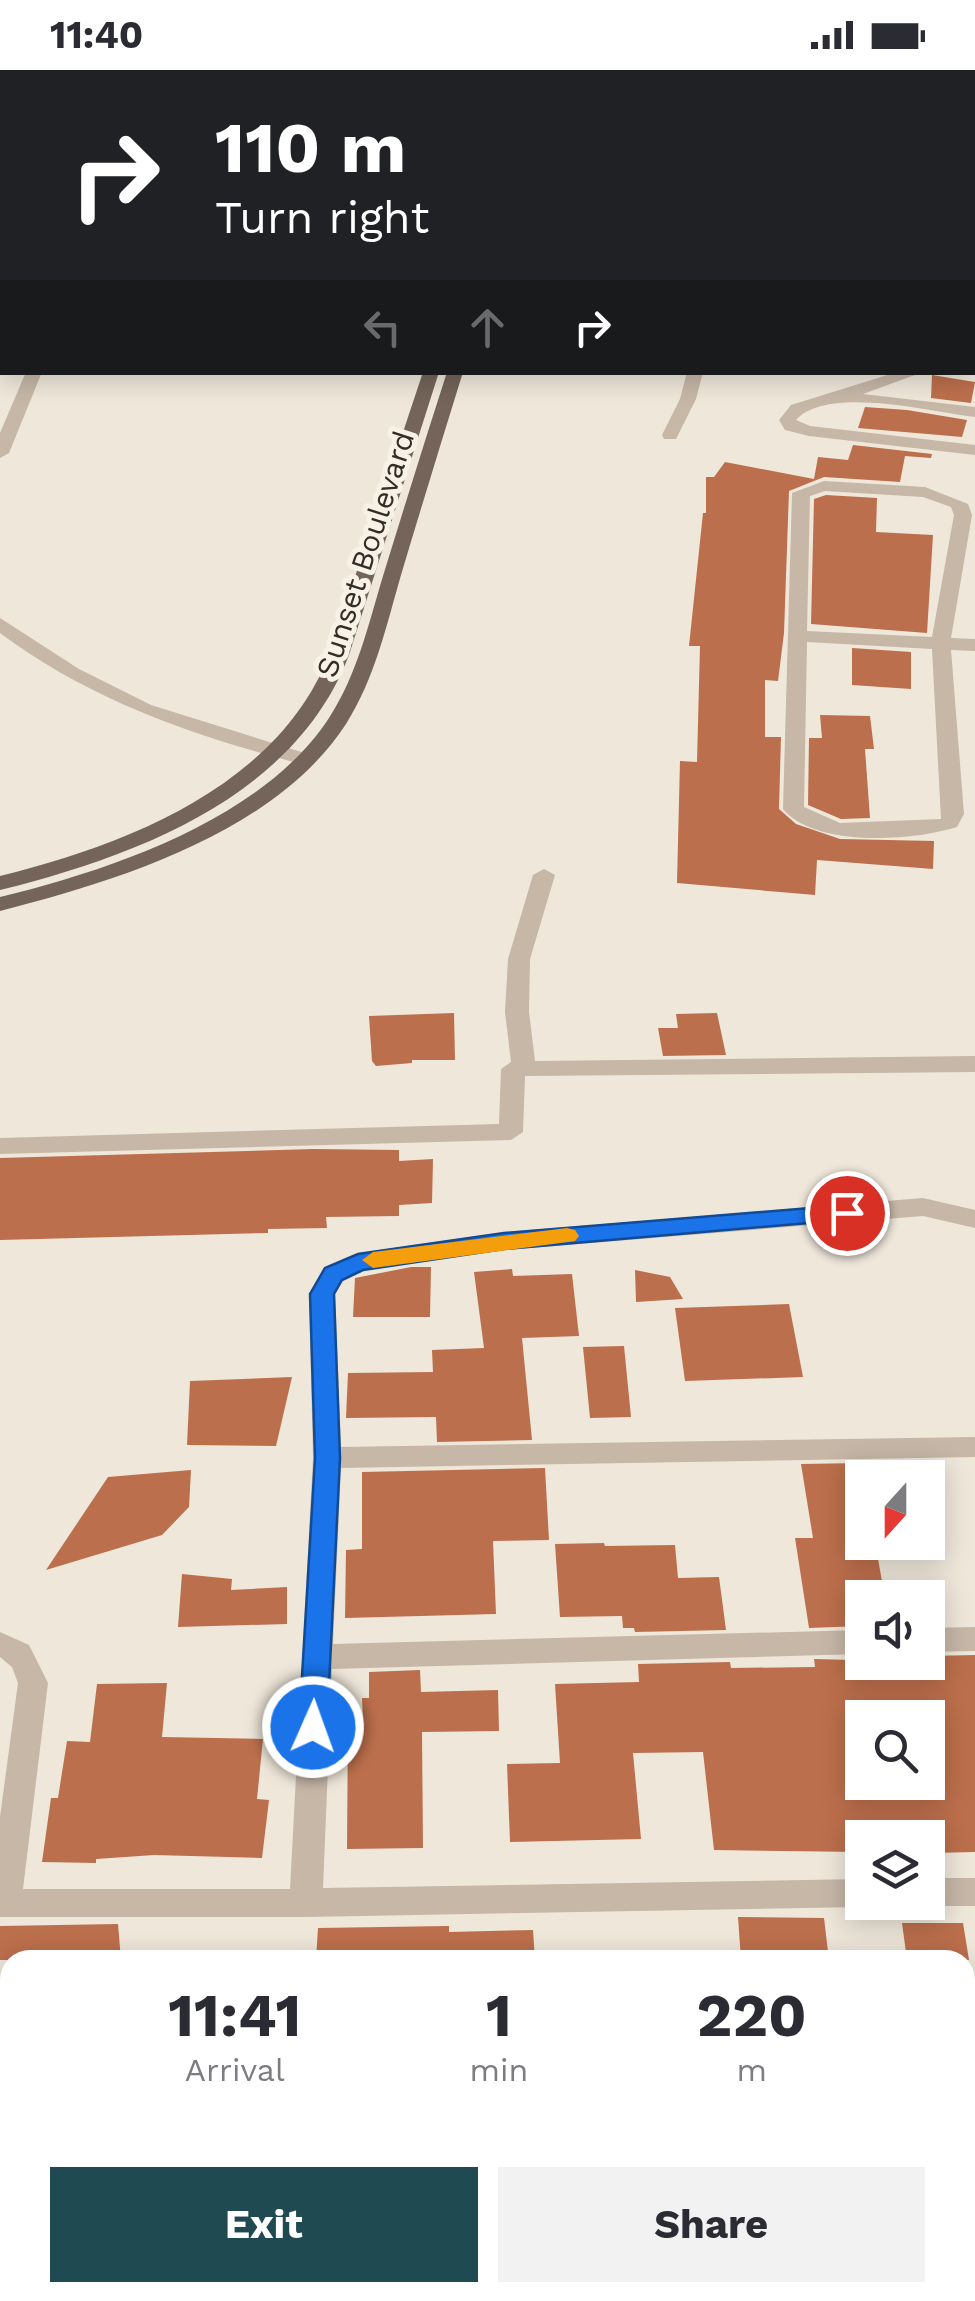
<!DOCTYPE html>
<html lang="en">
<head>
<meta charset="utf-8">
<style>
  :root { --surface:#fff; --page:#f2f2f3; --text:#2b2b33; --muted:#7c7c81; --accent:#204a51 }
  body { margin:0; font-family:"Work Sans",sans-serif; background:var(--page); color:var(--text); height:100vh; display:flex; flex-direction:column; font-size:38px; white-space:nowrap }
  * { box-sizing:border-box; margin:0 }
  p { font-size:32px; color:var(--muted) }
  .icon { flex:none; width:55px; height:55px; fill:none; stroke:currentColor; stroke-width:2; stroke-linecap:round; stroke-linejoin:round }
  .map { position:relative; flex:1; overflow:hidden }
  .drawer { position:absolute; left:0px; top:1880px; width:975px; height:352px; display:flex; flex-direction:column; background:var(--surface); border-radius:30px 30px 0 0; box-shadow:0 5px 25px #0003 }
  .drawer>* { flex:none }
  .top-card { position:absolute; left:0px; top:0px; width:975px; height:305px; box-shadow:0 5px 25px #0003; background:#202124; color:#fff; overflow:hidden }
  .needle { width:65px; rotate:201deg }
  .tools { position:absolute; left:845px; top:1390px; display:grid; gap:20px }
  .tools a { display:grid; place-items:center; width:100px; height:100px; border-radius:0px; background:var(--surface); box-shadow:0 5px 25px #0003; font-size:50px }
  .pin { position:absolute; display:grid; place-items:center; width:85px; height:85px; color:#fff; margin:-42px; border:5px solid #fff; border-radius:50%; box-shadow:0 2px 10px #0007 }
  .me { position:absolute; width:110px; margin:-55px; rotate:2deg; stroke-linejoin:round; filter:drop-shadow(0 0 8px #0008) }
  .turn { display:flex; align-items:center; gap:35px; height:210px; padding:0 50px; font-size:45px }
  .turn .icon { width:130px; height:130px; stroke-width:2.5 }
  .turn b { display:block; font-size:70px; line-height:85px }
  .lanes { display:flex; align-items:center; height:95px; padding:0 50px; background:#0003; justify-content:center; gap:50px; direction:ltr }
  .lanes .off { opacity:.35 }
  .eta { display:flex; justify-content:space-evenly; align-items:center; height:170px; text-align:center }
  .eta b { font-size:60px; font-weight:700; line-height:70px }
  .action { display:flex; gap:20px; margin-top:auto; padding:20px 50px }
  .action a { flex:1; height:115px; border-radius:0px; background:var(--accent); color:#fff; font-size:40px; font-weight:700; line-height:115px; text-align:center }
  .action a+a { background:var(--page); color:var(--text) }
  .status { display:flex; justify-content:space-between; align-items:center; height:70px; padding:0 50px; background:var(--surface); direction:ltr }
  .status svg { height:28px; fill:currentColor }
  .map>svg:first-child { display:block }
</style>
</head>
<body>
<div class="status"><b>11:40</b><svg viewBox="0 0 49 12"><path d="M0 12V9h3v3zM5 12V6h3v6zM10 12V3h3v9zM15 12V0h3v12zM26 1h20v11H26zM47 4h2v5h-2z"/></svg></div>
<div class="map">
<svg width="975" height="2231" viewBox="0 0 975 2231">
  <rect width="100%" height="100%" fill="#efe7da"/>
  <!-- building -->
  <g fill="#bc6f4c" fill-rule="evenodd">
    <path d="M932,305L975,312L971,333L931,328Z"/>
    <path d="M865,337L907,340L967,350L962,367L858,358Z"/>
    <path d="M853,375L932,384L931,388L905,386L900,412L824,407L789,421L784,563L778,611L765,610V667H781L779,739L796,754L840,769L934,771L933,799L817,790L815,825L677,813L680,691L697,692L700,576H689L703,443H706V407H714L725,392L814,409L818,387L848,390Z"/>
    <path d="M826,425L877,428L876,462L933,465L927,563L811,554L814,429Z"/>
    <path d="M852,578L911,582V619L852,615Z"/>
    <path d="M820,645L870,646L874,679H865L870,748L841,749L808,735L809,668H822Z"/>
    <path d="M454,943L455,990H412V993L376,996L372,991L369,946Z"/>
    <path d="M717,943L726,985L663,986L658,958H678L676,944Z"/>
    <path d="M313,1079L399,1080V1091L433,1089L432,1133L399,1135V1146L326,1147L327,1158L268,1159V1163L0,1170V1088Z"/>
    <path d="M411,1197H431L430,1247H353L355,1208Z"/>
    <path d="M512,1199L513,1206L572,1204L579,1266L522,1268L532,1370L437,1372L436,1347L346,1348L348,1303L433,1302L432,1280L484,1278L474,1202Z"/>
    <path d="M635,1200L670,1207L683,1229L636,1232Z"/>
    <path d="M789,1234L803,1307L685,1311L675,1238Z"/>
    <path d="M624,1276L631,1347L590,1348L583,1277Z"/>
    <path d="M292,1307L276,1376L187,1375L190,1311Z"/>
    <path d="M862,1393V1472H875L885,1528H862V1556L809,1558L795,1468H813L801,1394Z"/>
    <path d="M545,1398L549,1470L493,1471L496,1544L345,1548L346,1480L362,1479V1402Z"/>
    <path d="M191,1400L189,1437L162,1465L46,1500L108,1407Z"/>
    <path d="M604,1473L605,1476L675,1475L678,1508L719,1507L726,1560L635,1562L634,1558H623L622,1546L560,1547L555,1474Z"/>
    <path d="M182,1504L232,1509L231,1520L287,1517V1554L178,1557Z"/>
    <path d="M975,1585V1782L930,1783L928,1768H862V1782L714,1780L703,1682L633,1683L641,1769L510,1772L507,1694L560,1693L555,1614L639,1612L638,1594L730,1592L731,1598L815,1597L814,1589L928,1592V1586ZM862,1648H928V1712H862Z"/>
    <path d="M420,1600L421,1622L498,1620L499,1661L422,1662L423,1778L347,1779L348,1650L363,1649L362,1628H369V1602Z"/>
    <path d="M167,1613L162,1667L263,1669L257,1729L269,1730L262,1788L154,1785L96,1789V1793L42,1792L51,1728H58L67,1671L90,1672L97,1614Z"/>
    <path d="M738,1847L824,1848L829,1890H741Z"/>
    <path d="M902,1853H963L969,1890H907Z"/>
    <path d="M118,1854L121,1890H0V1856Z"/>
    <path d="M449,1856V1862L533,1860L535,1890H316L318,1858Z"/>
  </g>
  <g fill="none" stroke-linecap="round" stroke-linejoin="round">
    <!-- minor -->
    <g fill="#c6b7a7" fill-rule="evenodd">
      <path d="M498,0H514L515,2H499Z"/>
      <path d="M587,0H603L604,2H588Z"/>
      <path d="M679,0H695L696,2H680Z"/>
      <path d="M769,0H781L782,2H770Z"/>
      <path d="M2,19V28L0,29V20Z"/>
      <path d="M975,28V38L972,39V29Z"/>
      <path d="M972,52L975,53V61L972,60Z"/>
      <rect x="972" y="120" width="3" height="8"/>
      <rect x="972" y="186" width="3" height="8"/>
      <path d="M972,265L975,266V276L972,275Z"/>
      <path d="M972,294L975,304L967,302H972Z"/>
      <path d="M26,302H42L9,383L0,388V363Z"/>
      <path d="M687,302H703L696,329L676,369H664L662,365L680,329Z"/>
      <path d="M897,302H923L863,324L975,337V347C930,342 828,315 796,350L810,356L975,375V385L809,366L785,360L779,350L791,335Z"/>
      <path d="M824,411L925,417L968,434L972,445L951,568L975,569V581L951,580L964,744L957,757C912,771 816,778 783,739L792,423ZM825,421L923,427L951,437L954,445L932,567L807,561L810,426ZM807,572L932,579L941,749L840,753L804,737Z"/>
      <path d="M0,548L79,599L151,635L311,685L314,689L311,693H297C189,664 90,630 0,563Z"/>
      <path d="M544,799L555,805L530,889L529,942L535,991L975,986V1002L525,1006L523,1062L511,1070L0,1084V1068L499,1054L501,999L511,992L505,942L508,889L533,805Z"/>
      <path d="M923,1128L975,1140V1158L923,1146L505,1180L363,1200L343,1210L335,1224L341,1377L975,1367V1387L341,1398L333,1574L862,1560V1584L332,1599L323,1818L862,1809V1832L874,1833L862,1837L306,1847H0V1747L18,1613L12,1597L0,1587V1562L29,1575L48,1613L23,1819H290L313,1388L309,1224L324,1198L358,1183L505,1162Z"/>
      <path d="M975,1557V1581L928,1582V1558Z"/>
      <path d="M928,1808H975V1836H928L918,1832H928Z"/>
      <rect x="965" y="2109" width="10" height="34"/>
      <path d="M334,2222H371L369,2231H331Z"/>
    </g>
    <!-- major -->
    <g fill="#746459" fill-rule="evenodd">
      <path d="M290,0H306L307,2H291Z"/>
      <path d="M317,0H332L333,2H318Z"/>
      <path d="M423,302H439L349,585C295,727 136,786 0,820V806C126,775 278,716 329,585Z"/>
      <path d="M447,302H463C442,370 421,438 401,505C386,557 375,608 346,654C276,762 118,811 0,841V827C111,800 263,749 329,648C357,605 368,556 383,506C404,438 425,370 447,302Z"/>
    </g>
  </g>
  <!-- route -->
  <path fill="#1a73e8" stroke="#114b97" stroke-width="2.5" d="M847,1135L855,1137L858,1143L855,1149L504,1179L363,1200L342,1210L334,1224L340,1388L327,1657L323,1665L313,1669L303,1665L299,1657L315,1388L310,1224L325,1198L358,1184L504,1163Z"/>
  <!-- slow -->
  <path fill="#f59e0b" d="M567,1158L575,1160L579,1166L575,1171L373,1198L362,1190L373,1182Z"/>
  <g text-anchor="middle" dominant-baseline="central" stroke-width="10" stroke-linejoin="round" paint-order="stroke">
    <!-- far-street labels -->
    <g font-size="30" fill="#332c27" stroke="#f7f1e6">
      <text transform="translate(365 484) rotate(-72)">Sunset Boulevard</text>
    </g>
  </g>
</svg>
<div class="tools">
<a><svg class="needle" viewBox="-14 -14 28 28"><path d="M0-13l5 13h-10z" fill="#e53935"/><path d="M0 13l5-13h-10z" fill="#7c7c81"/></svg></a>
<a><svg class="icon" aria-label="sound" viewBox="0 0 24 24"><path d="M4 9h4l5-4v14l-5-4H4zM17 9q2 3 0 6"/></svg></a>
<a><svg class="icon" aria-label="search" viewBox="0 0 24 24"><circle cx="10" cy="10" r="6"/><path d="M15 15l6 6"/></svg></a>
<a><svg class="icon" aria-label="layers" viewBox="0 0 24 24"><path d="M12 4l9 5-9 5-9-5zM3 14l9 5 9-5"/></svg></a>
</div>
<div class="pin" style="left:847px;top:1143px;background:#d93025"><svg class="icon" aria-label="arrive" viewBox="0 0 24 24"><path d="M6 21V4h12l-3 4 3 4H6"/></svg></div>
<svg class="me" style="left:313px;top:1657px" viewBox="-20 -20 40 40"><circle r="17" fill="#1a73e8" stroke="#fff" stroke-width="3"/><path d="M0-11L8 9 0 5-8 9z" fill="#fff"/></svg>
<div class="top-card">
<div class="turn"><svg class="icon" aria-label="right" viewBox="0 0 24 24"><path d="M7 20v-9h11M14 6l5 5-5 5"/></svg><div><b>110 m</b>Turn right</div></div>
<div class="lanes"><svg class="icon off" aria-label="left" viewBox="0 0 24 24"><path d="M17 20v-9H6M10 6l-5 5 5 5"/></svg><svg class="icon off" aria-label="ahead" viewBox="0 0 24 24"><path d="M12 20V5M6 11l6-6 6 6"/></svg><svg class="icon" aria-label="right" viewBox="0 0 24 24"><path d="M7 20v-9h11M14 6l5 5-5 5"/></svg></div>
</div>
<section class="drawer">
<div class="eta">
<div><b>11:41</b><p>Arrival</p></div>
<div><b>1</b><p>min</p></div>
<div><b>220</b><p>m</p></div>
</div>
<div class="action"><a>Exit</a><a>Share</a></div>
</section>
</div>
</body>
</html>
